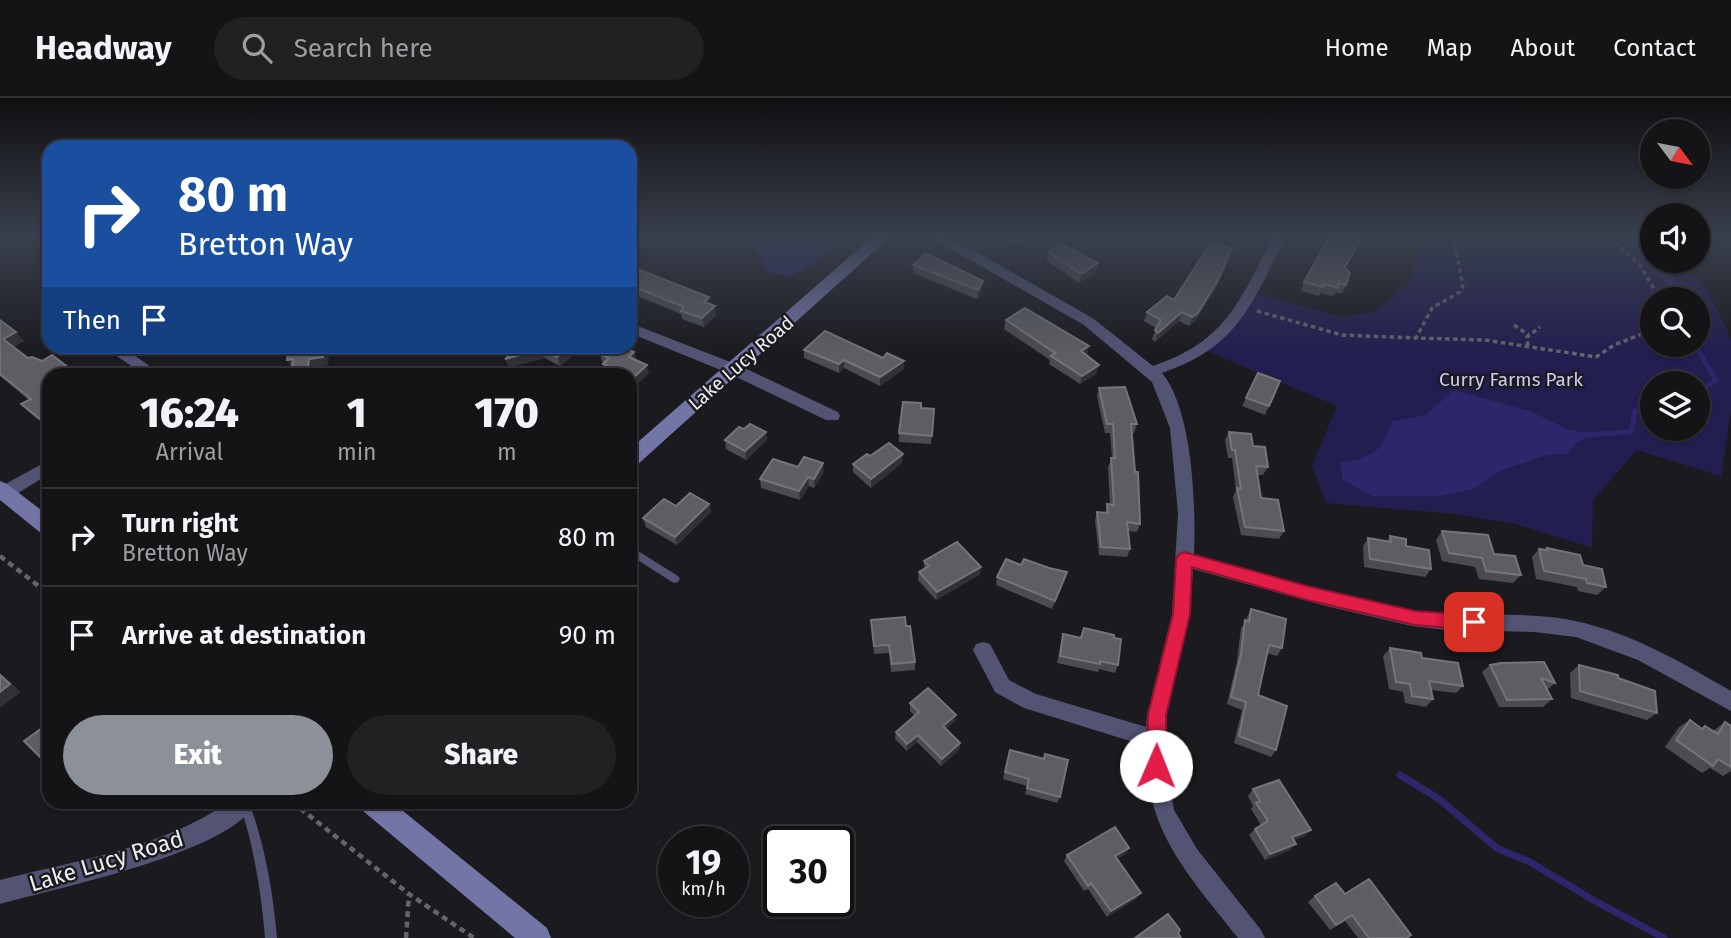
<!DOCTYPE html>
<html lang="en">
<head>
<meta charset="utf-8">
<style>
  :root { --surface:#141417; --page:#212124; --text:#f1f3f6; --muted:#9d9ea1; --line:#333336; --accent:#8c9099 }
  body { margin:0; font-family:"Fira Sans",sans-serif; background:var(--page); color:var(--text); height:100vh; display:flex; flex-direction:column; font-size:26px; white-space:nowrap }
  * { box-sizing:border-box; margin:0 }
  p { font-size:23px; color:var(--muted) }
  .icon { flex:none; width:38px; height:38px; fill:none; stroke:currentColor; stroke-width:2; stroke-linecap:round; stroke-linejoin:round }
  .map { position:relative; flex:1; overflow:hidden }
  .sheet { position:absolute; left:42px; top:270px; width:595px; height:441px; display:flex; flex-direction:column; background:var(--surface); border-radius:21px; box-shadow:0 2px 5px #0004,0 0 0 2px var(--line) }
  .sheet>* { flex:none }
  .hud { position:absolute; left:42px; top:42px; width:595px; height:214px; border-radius:21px; box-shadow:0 2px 5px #0004,0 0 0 2px var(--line); background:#1a4fa0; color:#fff; overflow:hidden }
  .needle { width:46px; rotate:122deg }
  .buttons { position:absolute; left:1640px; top:21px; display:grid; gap:14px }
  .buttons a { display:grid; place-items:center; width:70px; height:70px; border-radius:50%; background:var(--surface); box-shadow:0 2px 5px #0004,0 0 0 2px var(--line); font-size:35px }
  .speed { position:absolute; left:658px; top:728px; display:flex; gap:14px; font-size:35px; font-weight:700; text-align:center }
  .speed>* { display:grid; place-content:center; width:91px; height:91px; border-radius:50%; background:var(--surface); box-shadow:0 2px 5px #0004,0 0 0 2px var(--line); line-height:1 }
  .speed small { font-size:18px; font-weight:400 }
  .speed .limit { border:4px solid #111; border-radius:10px; background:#fff; color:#111 }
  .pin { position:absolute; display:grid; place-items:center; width:60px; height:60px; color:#fff; margin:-30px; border-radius:14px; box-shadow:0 4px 10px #0006 }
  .me { position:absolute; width:77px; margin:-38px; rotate:1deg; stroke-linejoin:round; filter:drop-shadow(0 0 5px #0008) }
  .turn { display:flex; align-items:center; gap:24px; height:147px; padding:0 21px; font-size:32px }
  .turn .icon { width:91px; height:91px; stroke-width:2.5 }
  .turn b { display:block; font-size:49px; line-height:60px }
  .then { display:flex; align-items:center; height:66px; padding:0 21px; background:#0003; gap:14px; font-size:26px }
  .eta { display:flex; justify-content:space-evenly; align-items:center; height:119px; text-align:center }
  .eta b { font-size:42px; font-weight:800; line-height:49px }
  .action { display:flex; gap:14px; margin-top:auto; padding:14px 21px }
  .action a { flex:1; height:80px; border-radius:42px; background:var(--accent); color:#fff; font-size:28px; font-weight:800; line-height:80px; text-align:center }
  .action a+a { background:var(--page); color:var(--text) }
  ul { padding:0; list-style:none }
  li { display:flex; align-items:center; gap:21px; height:98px; padding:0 21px; border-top:2px solid var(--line) }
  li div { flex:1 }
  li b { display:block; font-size:26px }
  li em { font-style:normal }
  header { display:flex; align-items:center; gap:42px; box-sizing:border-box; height:98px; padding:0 35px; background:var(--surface); border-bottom:2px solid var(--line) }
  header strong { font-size:33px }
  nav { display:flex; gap:38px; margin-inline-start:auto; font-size:24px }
  .search { width:490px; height:63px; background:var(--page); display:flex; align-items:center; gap:18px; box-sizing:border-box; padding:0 24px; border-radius:38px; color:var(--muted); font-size:26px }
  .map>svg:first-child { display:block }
</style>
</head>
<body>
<header>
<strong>Headway</strong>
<div class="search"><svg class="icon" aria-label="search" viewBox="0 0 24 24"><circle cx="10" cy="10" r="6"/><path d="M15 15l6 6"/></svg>Search here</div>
<nav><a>Home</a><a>Map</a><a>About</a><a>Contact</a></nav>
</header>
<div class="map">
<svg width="1731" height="840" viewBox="0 0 1731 840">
  <rect width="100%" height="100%" fill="#1b1b1f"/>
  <!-- green -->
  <path fill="#221e50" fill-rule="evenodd" d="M1415,139H1652V163H1683L1710,197L1731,241V312L1721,378L1637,352L1593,402L1592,450L1516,426L1456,416L1326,405L1312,368L1337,308L1202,251L1234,221L1235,206L1249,193L1341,219L1377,213L1411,183ZM1652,201H1698V247H1652ZM1652,285H1698V331H1652Z"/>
  <!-- water -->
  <g fill="#2d266a">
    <path d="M749,139H847L820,162L789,179L767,173Z"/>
    <path d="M1620,139H1646L1650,145L1646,156L1648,162L1667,170L1690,201H1673L1663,181Z"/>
    <path d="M1454,292L1530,313L1569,332L1596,336L1577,344L1567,356L1546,357L1500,373L1473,391L1440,398H1372L1343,382L1340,365C1375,358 1379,356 1393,323L1426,317Z"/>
  </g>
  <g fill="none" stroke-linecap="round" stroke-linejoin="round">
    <!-- stream-far1 -->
    <g stroke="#2d266a" stroke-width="5">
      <path d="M1630,139L1652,159"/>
      <path d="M1695,247L1716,282L1698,294"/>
      <path d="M1587,337L1631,334L1635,313L1652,308"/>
    </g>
    <!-- stream -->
    <path stroke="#2d266a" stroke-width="7" d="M1400,677L1439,701L1498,751L1528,763L1595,803L1664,840"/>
    <!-- path-far1 -->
    <g stroke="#656569" stroke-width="3.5" stroke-dasharray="4.5 3.5" stroke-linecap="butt">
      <path d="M1453,139L1463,187L1460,194L1432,210L1416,240L1485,242L1596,259L1614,247L1652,232"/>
      <path d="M1609,139L1639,166L1660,201"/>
      <path d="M1257,213L1342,237L1416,240"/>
      <path d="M1514,227L1529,237"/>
      <path d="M1528,248L1527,239L1540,229"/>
    </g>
    <!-- path -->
    <g stroke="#656569" stroke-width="4.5" stroke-dasharray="6 4.5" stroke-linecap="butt">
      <path d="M0,458L49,496"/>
      <path d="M292,704L409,796L474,840"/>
      <path d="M406,840L409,796"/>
    </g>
    <!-- lane -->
    <g fill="#535474" fill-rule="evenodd">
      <path d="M630,448L678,478L680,481L678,484L675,485L672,484L630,457Z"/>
      <path d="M239,704H249C265,748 273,793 277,840H265C261,793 254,748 239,704Z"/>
    </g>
    <!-- street -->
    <g fill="#535474" fill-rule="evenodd">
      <path d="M926,139H944L977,154L1094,221L1153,268C1227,243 1239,203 1273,139H1286C1251,206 1239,249 1162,275C1193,312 1196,410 1194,456C1265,476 1337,499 1411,512C1457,520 1504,514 1550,519C1616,526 1674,560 1731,593V613L1638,562L1576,539L1534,534L1447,532L1412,528L1326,508L1193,471L1190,516L1167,617V668L1174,712L1197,751L1261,832L1265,840H1238C1189,777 1144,733 1146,648L1024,610L995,594L973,552L976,546L983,544L990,546L1009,582L1036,596L1146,629L1147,617L1172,516L1178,415L1170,330L1152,284L1084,227L967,160Z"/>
      <path d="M630,225L738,267L838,314L840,318L838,322H826L728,275L630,235Z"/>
      <path d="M102,248H121L161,276H143Z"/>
      <path d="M49,362V376L10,400H0V389Z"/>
      <path d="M228,704H256C234,754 53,791 0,806V782C74,763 166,749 228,704Z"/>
    </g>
    <!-- secondary -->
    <g fill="#7375a7" fill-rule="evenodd">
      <path d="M872,139H890L637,367L630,369V351Z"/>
      <path d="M0,383L7,386L49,418V438L42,436L0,402Z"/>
      <path d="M359,704H392L547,830L551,840H515L363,713Z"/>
    </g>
  </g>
  <!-- wall -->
  <g fill="#4b4c50">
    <path d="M999,139H1027L1015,148Z"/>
    <path d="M1232,151L1215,191L1195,223L1189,228L1179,223L1155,244L1152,241L1156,230L1144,223L1147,214L1174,202Z"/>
    <path d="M1048,154L1096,174L1079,185L1047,163Z"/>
    <path d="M913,167L983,183L982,191L977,201L913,175Z"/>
    <path d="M630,168L709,199L710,206L716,217L704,229L682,221L681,216L630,195Z"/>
    <path d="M1346,170V187L1342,196L1336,194L1333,198L1320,195L1319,198L1301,193L1304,184Z"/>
    <path d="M0,222L24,243L13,249L49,276V330L30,315L21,306L29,302L0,278Z"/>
    <path d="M1006,222L1089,248L1086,257L1096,276L1080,286L1049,266L1050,262L1004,231Z"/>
    <path d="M520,248L580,252L560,268L545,260L509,269L505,261Z"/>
    <path d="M804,252L904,271L880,288L844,270L839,275L804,260Z"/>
    <path d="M600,256L636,262L649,275L635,288L630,286V276H608L605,275Z"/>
    <path d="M1280,283L1265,317L1242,308L1246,300Z"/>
    <path d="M1099,290L1137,326L1134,335H1131L1140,426L1137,434L1128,433L1130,451L1127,459L1099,457L1095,422L1097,414L1105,415L1107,406L1110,407L1108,369L1112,360L1110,335H1105L1097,298Z"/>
    <path d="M921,310L934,311L931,346L899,344V335Z"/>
    <path d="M744,331L766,334L767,342L746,362L726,351L725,342Z"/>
    <path d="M1229,334L1253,348L1268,369L1263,377H1257L1261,400L1284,433L1279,441L1241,437L1233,399L1236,392L1232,360H1228L1225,342Z"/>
    <path d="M870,358L902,365L871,390L853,374V366Z"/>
    <path d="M798,369L824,374L814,390L809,388L800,402L761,390L760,381Z"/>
    <path d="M709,406L711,414L677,447L646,429L643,420L676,408Z"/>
    <path d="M1442,433L1494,456L1521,477L1513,485L1479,481L1475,469L1442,463L1436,442Z"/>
    <path d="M1390,438L1406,448L1431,471L1425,479L1364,469L1363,448L1368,440L1387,443Z"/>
    <path d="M1547,450L1583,467L1606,489L1597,497L1578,493L1577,489L1536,481L1532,459L1539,451L1545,452Z"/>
    <path d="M924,463L981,469L979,477L936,502L918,482L919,474L924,471Z"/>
    <path d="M1021,467L1049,470L1067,474L1052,511L996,487L997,479Z"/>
    <path d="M1251,511L1282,550L1277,558L1267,555L1258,597L1276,652L1271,659L1234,645L1242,612L1227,606L1237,563L1241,530L1246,523L1247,519Z"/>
    <path d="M871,522L906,528L915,564V572L891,574L889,555L874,556Z"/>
    <path d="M1063,536L1081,540H1114L1118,567L1115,575L1099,571L1098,574L1057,565Z"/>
    <path d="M1390,550L1463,588L1456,595L1431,592L1433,601L1426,609L1405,605L1403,594L1389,591L1383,558Z"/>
    <path d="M1501,565L1555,585L1547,592L1552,601L1543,609H1499L1482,574L1490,567Z"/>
    <path d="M1579,567L1618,580L1657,615L1647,622L1571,600L1570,575Z"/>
    <path d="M910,605L956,617L954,624L946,631L960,645L959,652L941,668L917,644L907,653L895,641L896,634L915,618L910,613Z"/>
    <path d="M1690,622L1701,630L1713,633L1725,624L1731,628V673L1723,678L1710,670L1702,675L1665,649L1679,629Z"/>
    <path d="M1010,652L1044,661L1045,656L1060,699L1057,705L1025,696L1027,688L1003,681Z"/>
    <path d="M1253,691L1305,738L1294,742L1290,752L1265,762L1249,737L1255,731L1261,727L1251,711L1253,708L1248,698Z"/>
    <path d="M1129,750L1126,756L1117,761L1137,800L1107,819L1088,791L1084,793L1064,763L1067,757Z"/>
    <path d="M1345,796L1406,840H1358L1345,823L1330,832L1308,804L1315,798Z"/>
  </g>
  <!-- shaded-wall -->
  <g fill="#313135">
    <path d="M1017,139H1027L1015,148Z"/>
    <path d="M1232,151L1215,191L1195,223L1189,228L1192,219Z"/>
    <path d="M1098,165L1096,174L1079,185L1081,176Z"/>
    <path d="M983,183L982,191L977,201L978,192Z"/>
    <path d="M709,199L711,208L704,204Z"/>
    <path d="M715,208L716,217L704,229L702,220Z"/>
    <path d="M1182,214L1179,223L1155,244L1158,235Z"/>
    <path d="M16,234L24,243L11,250L3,241Z"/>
    <path d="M324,248H329L330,251L328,267L314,270L313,276H307L309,261Z"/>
    <path d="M571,248H578L580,252L560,268L557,259Z"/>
    <path d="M1089,248L1087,257L1079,262L1081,253Z"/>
    <path d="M542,251L545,260L509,269L505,261Z"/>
    <path d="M634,254L637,263L629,259Z"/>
    <path d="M293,261L292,271L287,262Z"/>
    <path d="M844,262V270L839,275V266Z"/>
    <path d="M904,263V271L880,288V279Z"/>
    <path d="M647,267L649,275L635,288L633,280Z"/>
    <path d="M1099,267L1096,276L1080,286L1082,278Z"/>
    <path d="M49,322V329L44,324Z"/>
    <path d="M766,334L767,342L746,362L745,353Z"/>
    <path d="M903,356L902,365L871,390V381Z"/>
    <path d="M823,365L824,374L814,390V381Z"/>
    <path d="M808,379L809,388L800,402L799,393Z"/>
    <path d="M709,406L711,414L677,447L675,439Z"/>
    <path d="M981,469L979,477L936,502L937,494Z"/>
    <path d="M0,575L21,594L0,610Z"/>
    <path d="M633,597L636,604L630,611V601Z"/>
    <path d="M956,617L954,624L942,635L943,628Z"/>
    <path d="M918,637L917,644L907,653V646Z"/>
    <path d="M960,645L959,652L941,668L942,661Z"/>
    <path d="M69,704H88L79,711L68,705Z"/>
    <path d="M1311,732L1305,738L1286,745L1292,739Z"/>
    <path d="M1296,746L1290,752L1265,762L1270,756Z"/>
    <path d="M1129,750L1126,756L1111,764L1115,758Z"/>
    <path d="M1141,795L1137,800L1107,819L1111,813Z"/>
  </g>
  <!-- building -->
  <g fill="#5d5e62" stroke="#747578" stroke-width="2">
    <path d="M1329,139H1362L1345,169L1350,175L1346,187L1339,185L1338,190L1324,186L1323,189L1304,184Z"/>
    <path d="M1211,144L1232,151L1218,182L1198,215L1192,219L1182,214L1158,235L1155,232L1161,222L1147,214L1167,198L1174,202Z"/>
    <path d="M1062,146L1098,165L1081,176L1048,154Z"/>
    <path d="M926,155L983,183L978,192L913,167Z"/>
    <path d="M630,168L709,199L704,204L715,208L702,220L681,213L684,209L630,187Z"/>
    <path d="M1025,210L1089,248L1081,253L1099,267L1082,278L1051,258L1055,255L1006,222Z"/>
    <path d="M0,222L16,234L3,241L28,260L32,259L42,263L52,257L77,276H49V322L44,324L21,306L31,301L0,276Z"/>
    <path d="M825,233L883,260L887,255L904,263L880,279L844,262L839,266L804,252Z"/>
    <path d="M289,248H324L323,259L309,261L307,276H291L293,261L287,262Z"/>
    <path d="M520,248H571L557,259L542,251L505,261Z"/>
    <path d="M609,248H621L634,254L629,259L647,267L633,280L630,278V276H626L603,266L609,260L600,256Z"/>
    <path d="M1258,275L1280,283L1269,308L1246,300Z"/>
    <path d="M1125,289L1137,326H1131L1135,374H1138L1140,426L1127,424L1130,451L1101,449L1097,414L1108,415L1107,406L1114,407L1111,360H1115L1113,326H1107L1099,290Z"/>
    <path d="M903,304L921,305V310L934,311L932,338L899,335Z"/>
    <path d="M750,326L766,334L745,353L725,342L739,329L744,331Z"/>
    <path d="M1229,334L1251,336L1253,348L1265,349L1268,369L1256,368L1261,400L1278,402L1284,433L1245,429L1237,390L1241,391L1235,352H1232Z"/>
    <path d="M889,345L903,356L871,381L853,366L867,356L870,358Z"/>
    <path d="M804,359L823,365L814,381L808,379L799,393L760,381L773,361L798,369Z"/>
    <path d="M690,395L709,406L675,439L643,420L664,401L676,408Z"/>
    <path d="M1442,433L1488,437L1494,456L1515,458L1521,477L1486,473L1482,460L1449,455Z"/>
    <path d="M1390,438L1406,441V448L1429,452L1431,471L1370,461L1368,440L1391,444Z"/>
    <path d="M957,444L981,469L937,494L919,474L929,468L924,463Z"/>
    <path d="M1547,450L1580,457L1583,467L1602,471L1606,489L1587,485L1586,481L1544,473L1539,451L1547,452Z"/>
    <path d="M1006,461L1021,467L1024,461L1049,470L1067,474L1055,503L997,479Z"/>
    <path d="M1251,511L1286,521L1282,550L1269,547L1258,597L1287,608L1276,652L1239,638L1246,604L1231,599L1241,556L1245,522L1249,524Z"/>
    <path d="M905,519L906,528H910L915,564L892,566L889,547L874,548L871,522Z"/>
    <path d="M1084,530L1114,537V540L1121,541L1118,567L1100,563V566L1060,558L1063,536L1081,540Z"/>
    <path d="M1390,550L1421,555L1422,560L1458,565L1463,588L1429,583L1433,601L1412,598L1410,586L1396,584Z"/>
    <path d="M1544,564L1555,585L1541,580L1552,601L1507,602L1490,567L1501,565Z"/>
    <path d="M1579,567L1618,577V580L1655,593L1657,615L1580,593Z"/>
    <path d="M0,577L10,586L0,594Z"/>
    <path d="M928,590L956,617L943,628L960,645L942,661L918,637L907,646L896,634L919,614L910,605Z"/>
    <path d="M1690,622L1702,631L1705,628L1718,636L1725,624L1731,628V669L1718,661L1713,668L1676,642Z"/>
    <path d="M49,625V668L24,643Z"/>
    <path d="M1010,652L1044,661L1045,656L1068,662L1060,699L1027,690L1029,681L1005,674Z"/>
    <path d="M49,676V685L44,679Z"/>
    <path d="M1279,682L1311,732L1292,739L1296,746L1270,756L1255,731L1268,723L1256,705L1260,703L1253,691Z"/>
    <path d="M1115,729L1129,750L1115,758L1141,795L1111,813L1091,785L1088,788L1067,757Z"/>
    <path d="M1369,781L1411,837L1406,840H1369L1352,817L1336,827L1315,798L1336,785L1345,796Z"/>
    <path d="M1168,816L1180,832L1178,835L1181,840H1135Z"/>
  </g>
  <!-- sky -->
  <linearGradient id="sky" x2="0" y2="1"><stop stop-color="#0f0f11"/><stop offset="0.54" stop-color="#393f4d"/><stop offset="1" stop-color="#393f4d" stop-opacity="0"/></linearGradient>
  <rect width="1731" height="257" fill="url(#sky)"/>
  <!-- route -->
  <path fill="#e11d48" stroke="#92132f" stroke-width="2" d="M1184,454L1307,488L1415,513L1474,517L1480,519L1483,524L1480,530L1474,532L1415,527L1307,502L1192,469L1190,516L1166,617V668L1163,674L1156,677L1149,674L1146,668L1148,617L1173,516L1176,461L1179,456Z"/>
  <g text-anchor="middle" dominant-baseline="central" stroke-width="5" stroke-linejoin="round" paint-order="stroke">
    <!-- street labels -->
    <g font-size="19" fill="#eff0f2" stroke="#1b1b1f">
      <text transform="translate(741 265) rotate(-41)">Lake Lucy Road</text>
    </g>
    <!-- park labels -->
    <g font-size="19" fill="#c9cbf4" stroke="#1b1b1f">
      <text x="1511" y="281">Curry Farms Park</text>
    </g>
    <!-- near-street labels -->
    <g font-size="23" fill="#eff0f2" stroke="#1b1b1f">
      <text transform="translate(106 763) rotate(-17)">Lake Lucy Road</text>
    </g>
  </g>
</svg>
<div class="buttons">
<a><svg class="needle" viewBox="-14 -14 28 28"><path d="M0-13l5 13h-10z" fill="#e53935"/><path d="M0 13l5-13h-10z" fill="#9d9ea1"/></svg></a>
<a><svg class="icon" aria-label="sound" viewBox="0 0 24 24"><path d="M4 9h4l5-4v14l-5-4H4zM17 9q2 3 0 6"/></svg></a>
<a><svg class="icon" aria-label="search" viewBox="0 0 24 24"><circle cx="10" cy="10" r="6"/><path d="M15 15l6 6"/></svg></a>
<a><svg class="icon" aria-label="layers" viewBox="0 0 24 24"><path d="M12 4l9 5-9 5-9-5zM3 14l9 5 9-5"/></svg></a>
</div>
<div class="speed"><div>19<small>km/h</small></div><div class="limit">30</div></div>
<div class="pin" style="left:1474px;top:524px;background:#d93025"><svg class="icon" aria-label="arrive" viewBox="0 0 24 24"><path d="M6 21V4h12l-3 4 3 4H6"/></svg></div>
<svg class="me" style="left:1156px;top:668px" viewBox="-20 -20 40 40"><circle r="19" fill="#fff"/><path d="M0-13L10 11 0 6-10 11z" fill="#e11d48"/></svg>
<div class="hud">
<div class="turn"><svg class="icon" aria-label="right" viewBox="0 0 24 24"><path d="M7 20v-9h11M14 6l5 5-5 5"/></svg><div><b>80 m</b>Bretton Way</div></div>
<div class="then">Then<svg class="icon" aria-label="arrive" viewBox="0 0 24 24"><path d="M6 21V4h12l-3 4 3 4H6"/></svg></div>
</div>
<section class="sheet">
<div class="eta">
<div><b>16:24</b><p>Arrival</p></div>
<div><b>1</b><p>min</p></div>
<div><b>170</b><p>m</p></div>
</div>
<ul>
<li><svg class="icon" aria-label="right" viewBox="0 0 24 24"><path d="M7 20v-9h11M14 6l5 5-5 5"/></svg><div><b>Turn right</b><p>Bretton Way</p></div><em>80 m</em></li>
<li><svg class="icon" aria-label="arrive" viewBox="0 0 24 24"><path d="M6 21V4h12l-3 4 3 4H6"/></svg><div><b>Arrive at destination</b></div><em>90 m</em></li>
</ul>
<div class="action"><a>Exit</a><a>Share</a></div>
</section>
</div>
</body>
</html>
